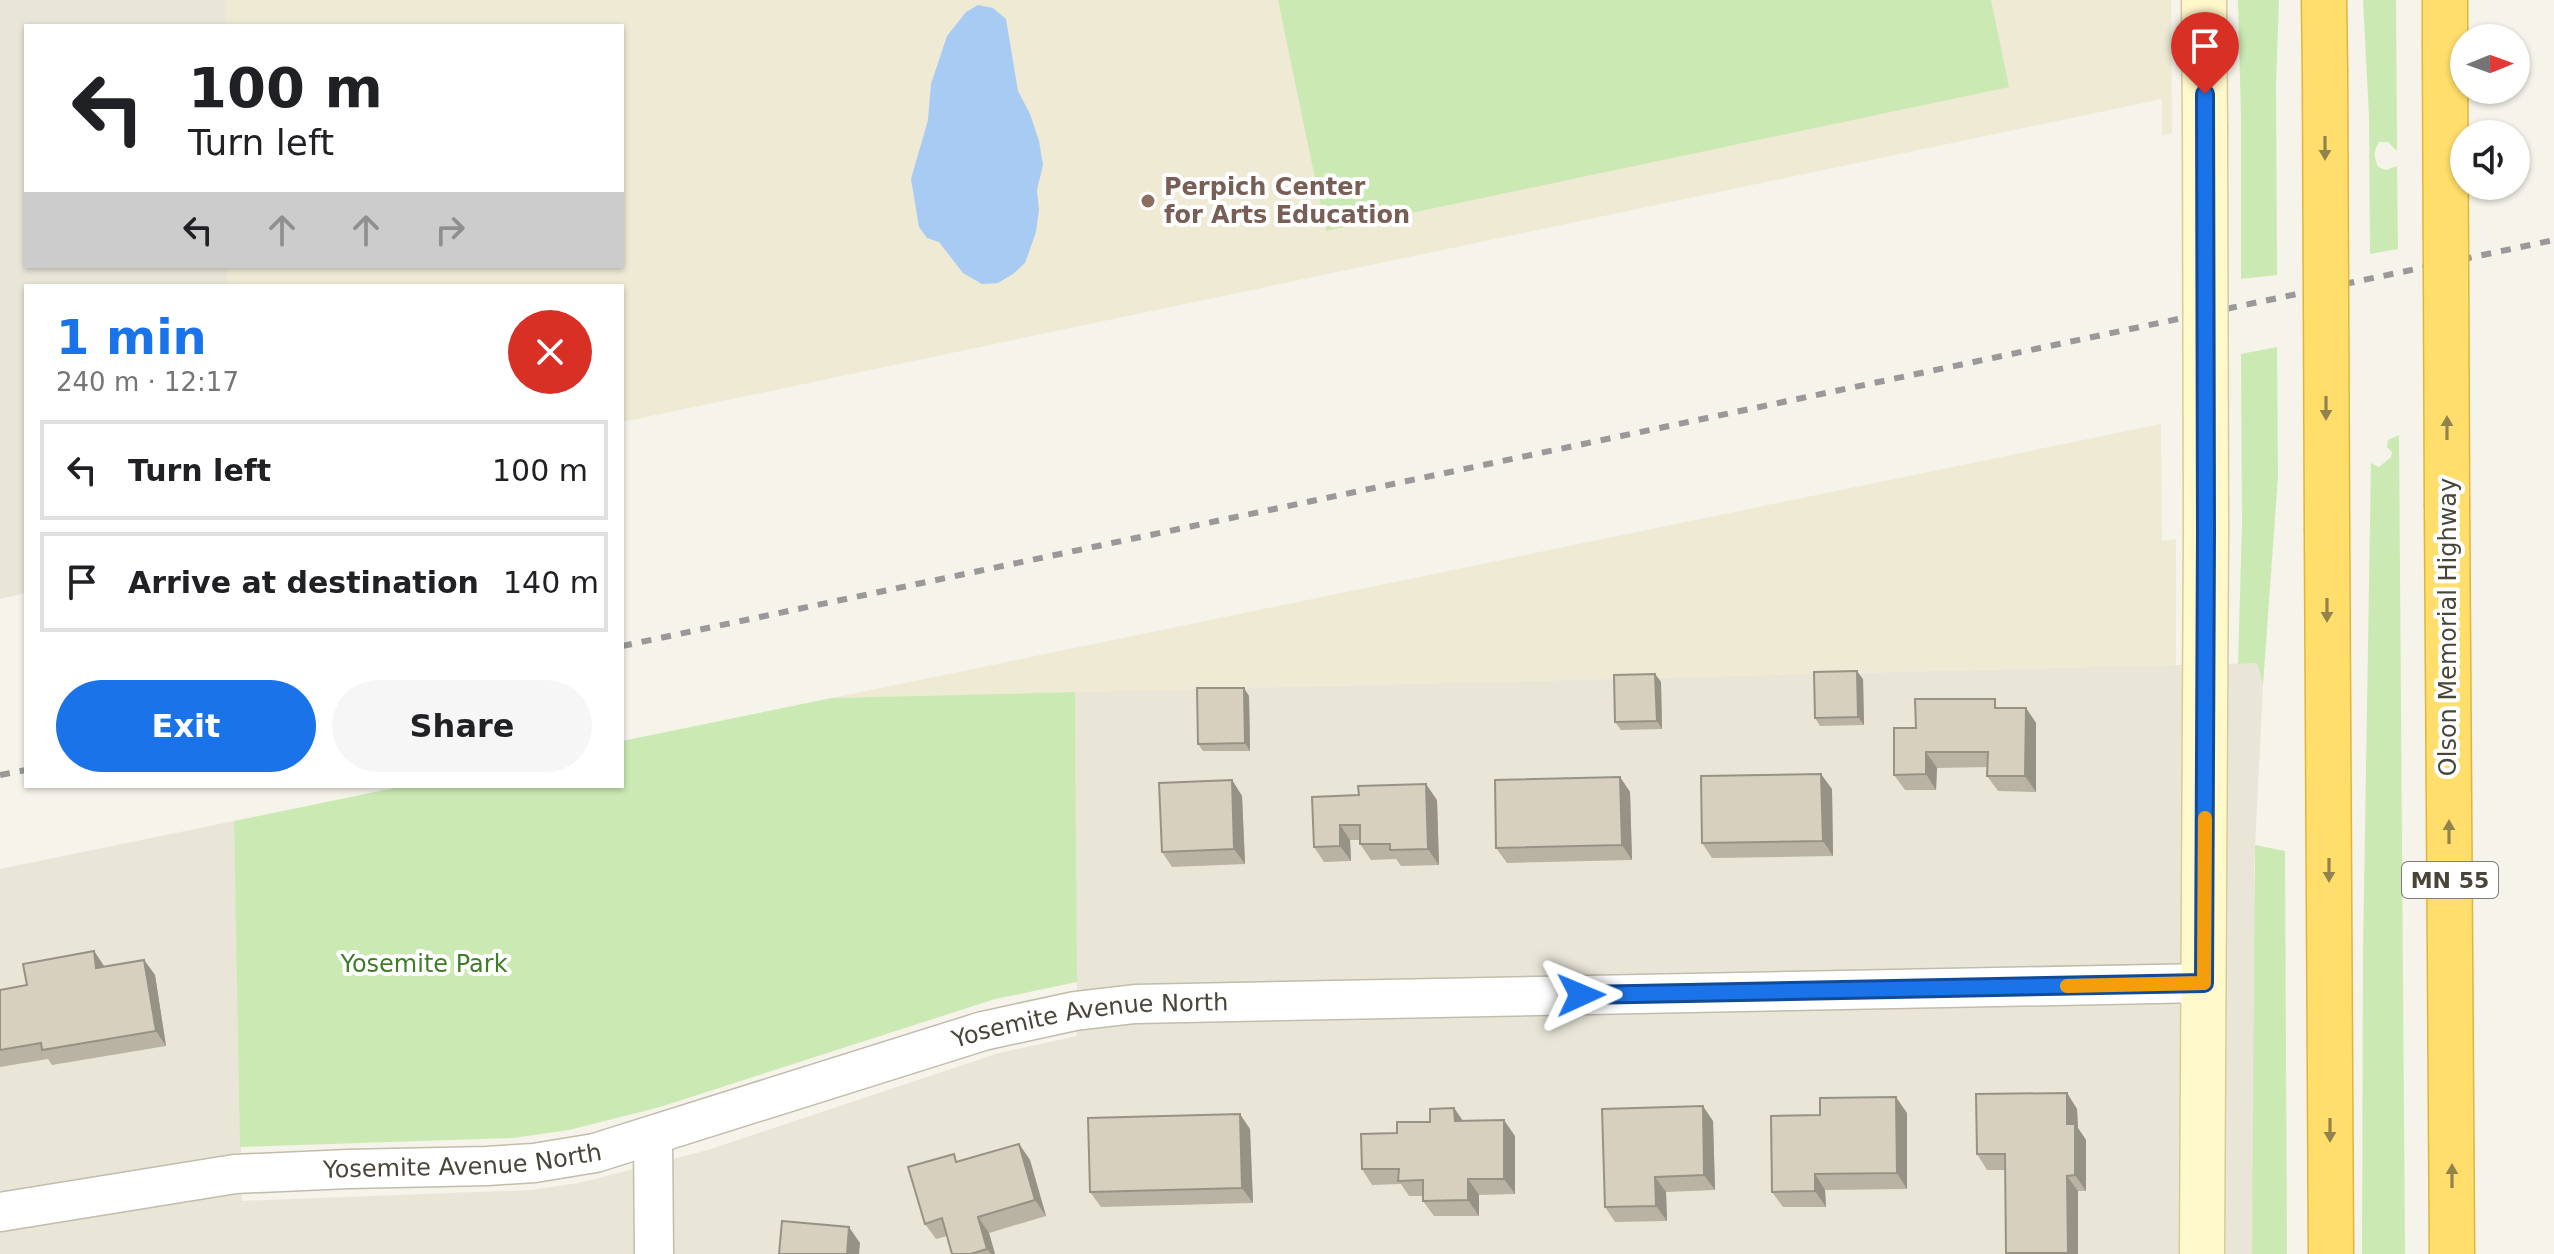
<!DOCTYPE html>
<html lang="en">
<head>
<meta charset="utf-8">
<style>
  :root { --surface:#fff; --page:#f6f6f6; --text:#202124; --muted:#757577; --line:#e0e0e0; --accent:#1a73e8 }
  body { margin:0; font-family:"DejaVu Sans",sans-serif; background:var(--page); color:var(--text); height:100vh; display:flex; flex-direction:column; font-size:30px; white-space:nowrap }
  * { box-sizing:border-box; margin:0 }
  p { font-size:26px; color:var(--muted) }
  .icon { flex:none; width:44px; height:44px; fill:none; stroke:currentColor; stroke-width:2; stroke-linecap:round; stroke-linejoin:round }
  .map { position:relative; flex:1; overflow:hidden }
  .sheet { position:absolute; left:24px; top:284px; width:600px; height:504px; display:flex; flex-direction:column; background:var(--surface); border-radius:0px; box-shadow:0 2px 6px #0004 }
  .sheet>* { flex:none }
  .top-card { position:absolute; left:24px; top:24px; width:600px; height:244px; border-radius:0px; box-shadow:0 2px 6px #0004; background:#fff; color:var(--text); overflow:hidden }
  .needle { width:52px; rotate:89deg }
  .tools { position:absolute; left:2450px; top:24px; display:grid; gap:16px }
  .tools a { display:grid; place-items:center; width:80px; height:80px; border-radius:50%; background:var(--surface); box-shadow:0 2px 6px #0004; font-size:40px }
  .pin { position:absolute; display:grid; place-items:center; width:68px; height:68px; color:#fff; margin:-82px -34px; border-radius:50% 50% 50% 0; rotate:-45deg; box-shadow:0 0 8px #0007 }
  .pin .icon { rotate:45deg }
  .me { position:absolute; width:88px; margin:-44px; rotate:89deg; stroke-linejoin:round; filter:drop-shadow(0 0 6px #0008) }
  .turn { display:flex; align-items:center; gap:28px; height:168px; padding:0 32px; font-size:36px }
  .turn .icon { width:104px; height:104px; stroke-width:2.5 }
  .turn b { display:block; font-size:56px; line-height:68px }
  .lanes { display:flex; align-items:center; height:76px; padding:0 32px; background:#0003; justify-content:center; gap:40px; direction:ltr }
  .lanes .off { opacity:.35 }
  .round { display:grid; place-items:center; flex:none; width:84px; height:84px; border-radius:42px; background:var(--page) }
  .head { display:flex; align-items:center; justify-content:space-between; height:136px; padding:0 32px }
  h1 { font-size:48px; font-weight:700; line-height:60px; color:var(--accent) }
  .button { display:flex; gap:16px; margin-top:auto; padding:16px 32px }
  .button a { flex:1; height:92px; border-radius:48px; background:var(--accent); color:#fff; font-size:32px; font-weight:700; line-height:92px; text-align:center }
  .button a+a { background:var(--page); color:var(--text) }
  ul { padding:0; list-style:none }
  li { display:flex; align-items:center; gap:24px; height:100px; margin:0 16px 12px; padding:0 16px; border:4px solid var(--line); border-radius:0px }
  li div { flex:1 }
  li b { display:block; font-size:30px }
  li em { font-style:normal }
  .map>svg:first-child { display:block }
</style>
</head>
<body>
<div class="map">
<svg width="2554" height="1254" viewBox="0 0 2554 1254">
  <rect width="100%" height="100%" fill="#f5f3ea"/>
  <!-- residential -->
  <g fill="#e9e6d8">
    <path d="M0,0H226V26H26V266H227V286H26V593L0,599Z"/>
    <path d="M2257,663L2263,685L2254,868L2256,951L2252,1254H0V869L234,821L242,1201L531,1190L579,1183L708,1150L999,1053L1077,1036L1075,692Z"/>
  </g>
  <!-- education -->
  <g fill="#eeead4">
    <path d="M226,0H2171L2172,133L2162,136V99L622,422V286H227V266H622V26H226Z"/>
    <path d="M2161,424L2162,541L2176,539V665L832,698Z"/>
  </g>
  <!-- green -->
  <g fill="#cbe9b3">
    <path d="M1278,0H1991L2009,87L1326,231Z"/>
    <path d="M2238,0H2279L2276,84L2277,275L2241,279V117Z"/>
    <path d="M2363,0H2396L2397,151L2388,142H2379C2373,152 2374,157 2378,167L2386,170L2397,166L2398,249L2370,254L2369,116Z"/>
    <path d="M2277,347L2278,476L2263,685L2257,663L2238,664L2242,525L2241,354Z"/>
    <path d="M2399,435L2405,1254H2362L2363,953L2371,463L2379,467L2391,457L2392,452L2387,447L2388,440Z"/>
    <path d="M1075,692L1077,982L995,999L660,1107L569,1130L513,1138L240,1147L234,821L404,786H622V741L832,698Z"/>
    <path d="M2255,845L2285,851L2287,1254H2252Z"/>
  </g>
  <!-- water -->
  <path fill="#a7cbf2" d="M978,5L993,8L1006,19L1018,91L1030,114L1039,141L1043,165L1037,190L1039,210L1036,232L1025,263L1013,274L998,283L982,284L963,273L939,242L927,238L919,227L911,179L928,120L931,84L947,36L966,12Z"/>
  <g fill="none" stroke-linecap="round" stroke-linejoin="round">
    <defs>
      <g id="street">
        <path d="M653,1137L654,1254"/>
        <path id="s1" d="M0,1212L235,1174L348,1169L487,1166L534,1163L595,1153L983,1031L1075,1011L1135,1004L2204,983"/>
      </g>
      <g id="secondary">
        <path d="M2204,0L2205,126"/>
        <path d="M2202,1254L2206,532"/>
      </g>
      <g id="highway">
        <path d="M2324,0L2325,70"/>
        <path d="M2445,0V43"/>
        <path d="M2447,506L2452,1254"/>
        <path d="M2327,532L2331,1254"/>
      </g>
    </defs>
    <!-- street casing -->
    <use href="#street" stroke="#c1bcac" stroke-width="41"/>
    <!-- secondary casing -->
    <use href="#secondary" stroke="#d5cc9a" stroke-width="47"/>
    <!-- highway casing -->
    <use href="#highway" stroke="#e0b53a" stroke-width="47"/>
    <!-- street -->
    <use href="#street" stroke="#fff" stroke-width="38"/>
    <!-- secondary -->
    <use href="#secondary" stroke="#fff8ca" stroke-width="44"/>
    <!-- highway -->
    <use href="#highway" stroke="#ffde6b" stroke-width="44"/>
    <!-- rail -->
    <g stroke="#999" stroke-width="6" stroke-dasharray="10 10" stroke-linecap="butt">
      <path d="M622,646L2554,240"/>
      <path d="M0,775L26,770"/>
    </g>
    <defs>
      <path id="secondary-bridge" d="M2205,126L2206,532"/>
      <g id="highway-bridge">
        <path d="M2445,43L2447,506"/>
        <path d="M2325,70L2327,532"/>
      </g>
    </defs>
    <!-- secondary-bridge casing -->
    <use href="#secondary-bridge" stroke="#d5cc9a" stroke-width="47" stroke-linecap="butt"/>
    <!-- highway-bridge casing -->
    <use href="#highway-bridge" stroke="#e0b53a" stroke-width="47" stroke-linecap="butt"/>
    <!-- secondary-bridge -->
    <use href="#secondary-bridge" stroke="#fff8ca" stroke-width="44"/>
    <!-- highway-bridge -->
    <use href="#highway-bridge" stroke="#ffde6b" stroke-width="44"/>
  </g>
  <!-- wall -->
  <g fill="#b9b3a4">
    <path d="M1655,674L1661,682L1662,729L1621,730L1615,722Z"/>
    <path d="M1863,679L1864,725L1820,726L1815,718Z"/>
    <path d="M1249,696L1250,751H1203L1198,744Z"/>
    <path d="M2001,708H2026L2036,723V792L1998,791L1987,776L1988,767L1937,768L1936,790H1905L1894,775L1916,728Z"/>
    <path d="M1620,777L1630,792L1632,860L1507,863L1496,848Z"/>
    <path d="M1232,780L1242,796L1245,864L1172,867L1162,852Z"/>
    <path d="M1832,789L1833,856L1712,858L1702,843Z"/>
    <path d="M1312,797L1437,800L1439,865L1401,866L1396,859L1371,860L1360,844V840H1350L1351,861L1324,862L1314,847Z"/>
    <path d="M94,951L104,966L144,960L155,975L166,1046L52,1065L48,1059L0,1067V990L27,985Z"/>
    <path d="M2067,1093L2077,1109L2078,1128L2086,1140V1191H2078V1254H2007L2005,1170H1987L1977,1154Z"/>
    <path d="M1454,1108L1463,1121L1515,1136V1194L1479,1195V1216H1434L1423,1201V1196H1409L1401,1184L1372,1185L1362,1169L1397,1133L1430,1122Z"/>
    <path d="M1907,1113V1189L1825,1190L1826,1207H1783L1772,1192Z"/>
    <path d="M1713,1121L1715,1190L1666,1192L1667,1221L1615,1222L1605,1207Z"/>
    <path d="M1250,1129L1253,1203L1101,1207L1090,1192Z"/>
    <path d="M1019,1144L1030,1160L1046,1216L989,1233L995,1254H952L947,1236L936,1239L925,1224L959,1162Z"/>
  </g>
  <!-- shaded-wall -->
  <g fill="#969286">
    <path d="M1857,671L1863,679L1864,725L1858,717Z"/>
    <path d="M1655,674L1661,682L1662,729L1657,721Z"/>
    <path d="M1244,688L1249,696L1250,751L1245,743Z"/>
    <path d="M2026,708L2036,723V792L2025,776Z"/>
    <path d="M1926,752L1937,768L1936,790L1926,774Z"/>
    <path d="M1821,774L1832,789L1833,856L1823,841Z"/>
    <path d="M1620,777L1630,792L1632,860L1622,845Z"/>
    <path d="M1232,780L1242,796L1245,864L1234,849Z"/>
    <path d="M1426,784L1437,800L1439,865L1428,849Z"/>
    <path d="M1340,825L1350,840L1351,861L1340,846Z"/>
    <path d="M94,951L104,966L96,968Z"/>
    <path d="M144,960L155,975L166,1046L156,1031Z"/>
    <path d="M2067,1093L2077,1109L2078,1128L2086,1140V1191L2075,1175L2067,1124Z"/>
    <path d="M1896,1097L1907,1113V1189L1897,1173Z"/>
    <path d="M1703,1106L1713,1121L1715,1190L1704,1175Z"/>
    <path d="M1454,1108L1465,1124L1455,1121Z"/>
    <path d="M1240,1114L1250,1129L1253,1203L1242,1188Z"/>
    <path d="M1504,1120L1515,1136V1194L1504,1179Z"/>
    <path d="M1019,1144L1030,1160L1046,1216L1035,1200Z"/>
    <path d="M1815,1174L1825,1190L1826,1207L1815,1191Z"/>
    <path d="M2067,1176L2078,1191V1254H2069L2068,1253Z"/>
    <path d="M1655,1177L1666,1192L1667,1221L1656,1206Z"/>
    <path d="M1468,1179L1479,1195V1216L1468,1200Z"/>
    <path d="M978,1217L989,1233L995,1254H991L987,1249Z"/>
    <path d="M849,1227L860,1243L859,1254H847Z"/>
  </g>
  <!-- building -->
  <g fill="#d7d0bf" stroke="#969286" stroke-width="2">
    <path d="M1857,671L1858,717L1815,718L1814,672Z"/>
    <path d="M1655,674L1657,721L1615,722L1614,675Z"/>
    <path d="M1197,688H1244L1245,743L1198,744Z"/>
    <path d="M1915,699H1995V708H2026L2025,776H1987L1988,752H1926V774L1894,775V728H1916Z"/>
    <path d="M1821,774L1823,841L1702,843L1701,776Z"/>
    <path d="M1620,777L1622,845L1496,848L1495,780Z"/>
    <path d="M1232,780L1234,849L1162,852L1159,783Z"/>
    <path d="M1426,784L1428,849L1390,850V844H1360V825H1340V846L1314,847L1312,797L1359,795L1358,786Z"/>
    <path d="M94,951L96,968L144,960L156,1031L42,1050L41,1043L0,1050V990L27,985L23,964Z"/>
    <path d="M2067,1093V1124H2075V1175L2067,1176L2068,1253H2006L2005,1154H1977L1976,1094Z"/>
    <path d="M1896,1097L1897,1173L1815,1174V1191L1772,1192L1771,1116L1820,1115V1098Z"/>
    <path d="M1703,1106L1704,1175L1655,1177L1656,1206L1605,1207L1602,1109Z"/>
    <path d="M1454,1108L1455,1121L1504,1120V1179H1468V1200L1423,1201V1180L1398,1181L1399,1169H1362L1361,1134L1397,1133V1122H1430V1109Z"/>
    <path d="M1240,1114L1242,1188L1090,1192L1088,1118Z"/>
    <path d="M1019,1144L1035,1200L978,1217L987,1249L971,1254H952L942,1218L925,1224L908,1167L954,1154L956,1162Z"/>
    <path d="M782,1221L849,1227L847,1254H779Z"/>
  </g>
  <!-- one-way arrows -->
  <defs><path id="oneway-solid" d="M-6-.8H1V-3.2L6.5 0L1 3.2V.8H-6Z" transform="scale(2)"/></defs>
  <g fill="#92824c">
    <use href="#oneway-solid" transform="translate(2325 148) rotate(90)"/>
    <use href="#oneway-solid" transform="translate(2326 408) rotate(90)"/>
    <use href="#oneway-solid" transform="translate(2447 428) rotate(-90)"/>
    <use href="#oneway-solid" transform="translate(2327 610) rotate(90)"/>
    <use href="#oneway-solid" transform="translate(2449 832) rotate(-90)"/>
    <use href="#oneway-solid" transform="translate(2329 870) rotate(90)"/>
    <use href="#oneway-solid" transform="translate(2330 1130) rotate(90)"/>
    <use href="#oneway-solid" transform="translate(2452 1176) rotate(-90)"/>
  </g>
  <g fill="none" stroke-linecap="round" stroke-linejoin="round">
    <defs>
      <path id="route" d="M1581,995L2204,983L2206,532L2205,94"/>
    </defs>
    <!-- route casing -->
    <use href="#route" stroke="#114b97" stroke-width="20"/>
    <!-- route -->
    <use href="#route" stroke="#1a73e8" stroke-width="14"/>
    <!-- slow -->
    <path stroke="#f59e0b" stroke-width="14" d="M2067,986L2204,983L2205,818"/>
  </g>
  <!-- markers -->
  <circle fill="#8d6e63" stroke="#fff" stroke-width="3" cx="1148" cy="201" r="8"/>
  <g text-anchor="middle" dominant-baseline="central" stroke-width="8" stroke-linejoin="round" paint-order="stroke">
    <!-- shield labels -->
    <rect fill="#fff" stroke="#807d74" stroke-width="2" x="2402" y="862" width="96" height="36" rx="6"/>
    <g font-size="22" font-weight="bold" fill="#494538">
      <text x="2450" y="880">MN 55</text>
    </g>
    <!-- education labels -->
    <g font-size="24" font-weight="bold" fill="#785e54" stroke="#fff" text-anchor="start">
      <text x="1164" y="187">Perpich Center<tspan x="1164" dy="28">for Arts Education</tspan></text>
    </g>
    <!-- street labels -->
    <g font-size="24" fill="#494538" stroke="#fff">
      <text transform="translate(2448 627) rotate(-90)">Olson Memorial Highway</text>
      <text stroke="none"><textPath href="#s1" startOffset="1114">Yosemite Avenue North</textPath></text>
      <text stroke="none"><textPath href="#s1" startOffset="466">Yosemite Avenue North</textPath></text>
    </g>
    <!-- park labels -->
    <g font-size="24" fill="#407d29" stroke="#fff">
      <text x="424" y="964">Yosemite Park</text>
    </g>
  </g>
</svg>
<div class="tools">
<a><svg class="needle" viewBox="-14 -14 28 28"><path d="M0-13l5 13h-10z" fill="#e53935"/><path d="M0 13l5-13h-10z" fill="#757577"/></svg></a>
<a><svg class="icon" aria-label="sound" viewBox="0 0 24 24"><path d="M4 9h4l5-4v14l-5-4H4zM17 9q2 3 0 6"/></svg></a>
</div>
<div class="pin" style="left:2205px;top:94px;background:#d93025"><svg class="icon" aria-label="arrive" viewBox="0 0 24 24"><path d="M6 21V4h12l-3 4 3 4H6"/></svg></div>
<svg class="me" style="left:1581px;top:995px" viewBox="-20 -20 40 40"><path d="M0-17L14 15 0 8-14 15z" fill="#1a73e8" stroke="#fff" stroke-width="4"/></svg>
<div class="top-card">
<div class="turn"><svg class="icon" aria-label="left" viewBox="0 0 24 24"><path d="M17 20v-9H6M10 6l-5 5 5 5"/></svg><div><b>100 m</b>Turn left</div></div>
<div class="lanes"><svg class="icon" aria-label="left" viewBox="0 0 24 24"><path d="M17 20v-9H6M10 6l-5 5 5 5"/></svg><svg class="icon off" aria-label="ahead" viewBox="0 0 24 24"><path d="M12 20V5M6 11l6-6 6 6"/></svg><svg class="icon off" aria-label="ahead" viewBox="0 0 24 24"><path d="M12 20V5M6 11l6-6 6 6"/></svg><svg class="icon off" aria-label="right" viewBox="0 0 24 24"><path d="M7 20v-9h11M14 6l5 5-5 5"/></svg></div>
</div>
<section class="sheet">
<div class="head"><div><h1>1 min</h1><p>240 m · 12:17</p></div><a class="round" style="background:#d93025;color:#fff"><svg class="icon" aria-label="close" viewBox="0 0 24 24"><path d="M6 6l12 12M18 6L6 18"/></svg></a></div>
<ul>
<li><svg class="icon" aria-label="left" viewBox="0 0 24 24"><path d="M17 20v-9H6M10 6l-5 5 5 5"/></svg><div><b>Turn left</b></div><em>100 m</em></li>
<li><svg class="icon" aria-label="arrive" viewBox="0 0 24 24"><path d="M6 21V4h12l-3 4 3 4H6"/></svg><div><b>Arrive at destination</b></div><em>140 m</em></li>
</ul>
<div class="button"><a>Exit</a><a>Share</a></div>
</section>
</div>
</body>
</html>
